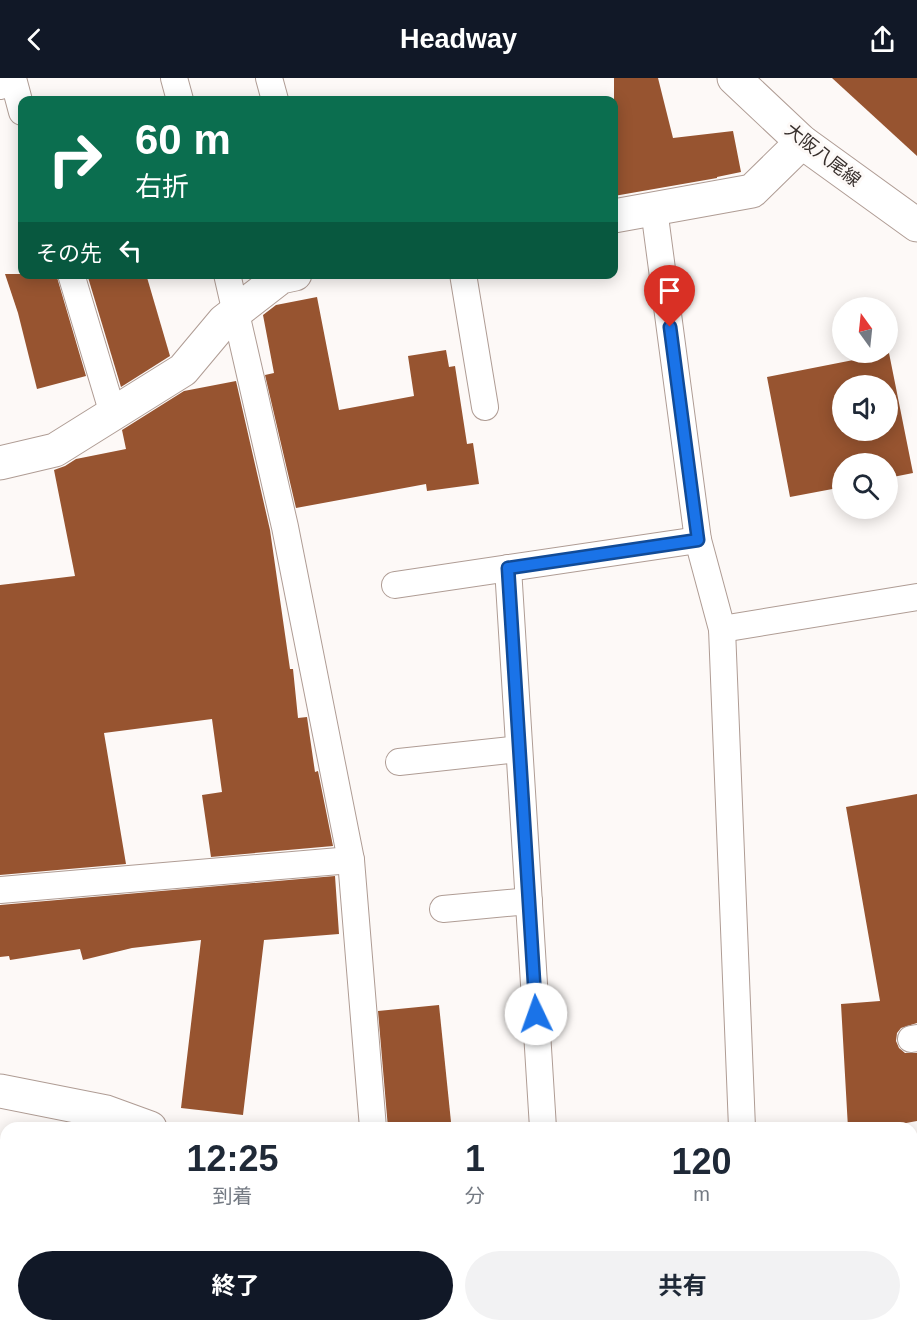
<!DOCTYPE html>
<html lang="ja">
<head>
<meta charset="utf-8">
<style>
  :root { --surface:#fff; --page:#f2f2f3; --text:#1f2937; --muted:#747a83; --accent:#111827 }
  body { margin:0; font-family:Helvetica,"Noto Sans JP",sans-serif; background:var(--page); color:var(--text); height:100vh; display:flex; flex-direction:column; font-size:22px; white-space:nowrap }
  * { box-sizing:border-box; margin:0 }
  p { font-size:20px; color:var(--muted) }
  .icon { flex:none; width:33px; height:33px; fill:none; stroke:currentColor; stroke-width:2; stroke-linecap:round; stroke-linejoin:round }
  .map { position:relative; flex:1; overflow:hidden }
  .sheet { position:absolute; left:0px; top:1044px; width:918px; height:210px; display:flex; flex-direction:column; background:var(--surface); border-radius:18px 18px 0 0; box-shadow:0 3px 15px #0003 }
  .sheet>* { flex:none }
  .guide { position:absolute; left:18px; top:18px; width:600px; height:183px; border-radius:12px; box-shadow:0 3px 15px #0003; background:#0b6e4f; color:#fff; overflow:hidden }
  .needle { width:39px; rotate:345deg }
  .tools { position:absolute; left:832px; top:219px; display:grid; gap:12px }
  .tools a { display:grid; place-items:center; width:66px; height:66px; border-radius:50%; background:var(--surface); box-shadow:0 3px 15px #0003; font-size:30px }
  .pin { position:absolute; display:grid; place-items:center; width:51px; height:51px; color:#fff; margin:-62px -26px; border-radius:50% 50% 50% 0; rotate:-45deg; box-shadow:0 0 6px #0007 }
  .pin .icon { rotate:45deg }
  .me { position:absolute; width:66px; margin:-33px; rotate:357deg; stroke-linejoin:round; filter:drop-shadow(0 0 4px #0008) }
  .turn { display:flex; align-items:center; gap:21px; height:126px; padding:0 18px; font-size:27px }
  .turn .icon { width:78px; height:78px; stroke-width:2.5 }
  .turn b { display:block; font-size:42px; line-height:51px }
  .then { display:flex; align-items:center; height:57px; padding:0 18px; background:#0003; gap:12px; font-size:22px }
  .eta { display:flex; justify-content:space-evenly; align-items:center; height:102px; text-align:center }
  .eta b { font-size:36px; font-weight:700; line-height:42px }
  .button { display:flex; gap:12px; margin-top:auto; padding:12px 18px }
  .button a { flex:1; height:69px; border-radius:36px; background:var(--accent); color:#fff; font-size:24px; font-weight:700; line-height:69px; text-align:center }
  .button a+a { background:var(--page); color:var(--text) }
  header { display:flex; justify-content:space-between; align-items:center; height:78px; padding:0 18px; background:var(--accent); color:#fff; font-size:27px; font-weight:700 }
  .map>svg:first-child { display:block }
</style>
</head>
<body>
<header><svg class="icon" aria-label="back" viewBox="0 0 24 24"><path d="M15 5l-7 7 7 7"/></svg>Headway<svg class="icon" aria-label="share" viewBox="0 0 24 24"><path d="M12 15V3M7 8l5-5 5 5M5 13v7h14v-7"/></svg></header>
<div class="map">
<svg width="917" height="1254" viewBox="0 0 917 1254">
  <rect width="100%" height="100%" fill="#fdf9f7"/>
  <!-- building -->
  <g fill="#975430" fill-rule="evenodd">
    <path d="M614,0H658L673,60L733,53L741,94L717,99V100L614,118Z"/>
    <path d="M832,0H917V78Z"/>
    <path d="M5,196H56L86,298L37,311L18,235Z"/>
    <path d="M87,196H146L170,278L121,309Z"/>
    <path d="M317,219L339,332L414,318L408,278L446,272L449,289L455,288L467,366L473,365L479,406L427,413L426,406L296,430L265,297L274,295L263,237L276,227Z"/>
    <path d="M889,275L913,395L888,400V386H843V409L790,419L767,299ZM843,308H888V352H843Z"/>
    <path d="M236,303L270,452L290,591H293L298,640L307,639L315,694L318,693L333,768L211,779L202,717L222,714L212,641L104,655L126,786L0,797V507L75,498L54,392L65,388L76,381L126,371L122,352L184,313Z"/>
    <path d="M917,716V945L901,950L897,955L896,963L899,970L905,975H917V1043L878,1050H848L841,926L880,923L846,729Z"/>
    <path d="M335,798L339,856L264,862L243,1037L181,1030L201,862L132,870L83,882L80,871L10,882L9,878L0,879V827Z"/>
    <path d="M439,927L451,1044L388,1050L378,933Z"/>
  </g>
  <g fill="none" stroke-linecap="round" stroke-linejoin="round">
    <defs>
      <g id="service">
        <path d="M174,0L180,22"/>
        <path d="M269,0L275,22"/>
        <path d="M0,8L14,4L22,34"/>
        <path d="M654,131L698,462L722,551L742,1050"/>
        <path d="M71,196L113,336"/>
        <path d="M227,196L285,449L351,782L373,1050"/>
        <path d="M463,196L485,329"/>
        <path d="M508,490L543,1050"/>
        <path d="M395,507L698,462"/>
        <path d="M722,551L917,519"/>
        <path d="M399,684L519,671"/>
        <path d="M0,812L351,782"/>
        <path d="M443,831L529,823"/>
        <path d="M911,961L917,960"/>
        <path d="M604,1254V1248"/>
      </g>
      <g id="minor">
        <path d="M614,138L752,113L802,64"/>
        <path d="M0,385L55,372L183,292L224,243L281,199L295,196"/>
        <path d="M0,1013L106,1034L150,1050"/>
        <path d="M912,1135H917"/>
        <path d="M215,1248V1254"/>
        <path d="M320,1254L321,1248"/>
        <path d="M806,1254V1248"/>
      </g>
      <path id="secondary" d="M734,0L802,64L917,147"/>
    </defs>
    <!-- service casing -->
    <use href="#service" stroke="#af9c94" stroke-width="28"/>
    <!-- minor casing -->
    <use href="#minor" stroke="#af9c94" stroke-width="35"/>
    <!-- secondary casing -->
    <use href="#secondary" stroke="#af9c94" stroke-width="35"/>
    <!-- service -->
    <use href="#service" stroke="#fff" stroke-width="26"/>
    <!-- minor -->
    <use href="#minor" stroke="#fff" stroke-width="33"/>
    <!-- secondary -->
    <use href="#secondary" stroke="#fff" stroke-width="33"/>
  </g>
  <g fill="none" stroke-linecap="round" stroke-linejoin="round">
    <defs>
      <path id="route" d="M536,936L508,490L698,462L670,249"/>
    </defs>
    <!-- route casing -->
    <use href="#route" stroke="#114b97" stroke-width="15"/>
    <!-- route -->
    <use href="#route" stroke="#1a73e8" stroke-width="10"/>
  </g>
  <g text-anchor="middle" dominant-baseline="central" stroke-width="6" stroke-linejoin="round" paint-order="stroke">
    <!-- street labels -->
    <g font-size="18" fill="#372f2c" stroke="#fdf9f7">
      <text transform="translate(823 77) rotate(38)">大阪八尾線</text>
    </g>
  </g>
</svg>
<div class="tools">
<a><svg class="needle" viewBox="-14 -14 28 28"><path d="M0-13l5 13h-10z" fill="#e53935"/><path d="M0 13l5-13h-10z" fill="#747a83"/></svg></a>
<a><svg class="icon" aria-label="sound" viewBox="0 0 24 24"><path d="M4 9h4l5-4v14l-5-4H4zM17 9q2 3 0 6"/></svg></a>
<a><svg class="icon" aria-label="search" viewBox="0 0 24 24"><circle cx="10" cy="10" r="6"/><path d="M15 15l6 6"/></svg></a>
</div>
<div class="pin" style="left:670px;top:249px;background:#d93025"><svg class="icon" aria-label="arrive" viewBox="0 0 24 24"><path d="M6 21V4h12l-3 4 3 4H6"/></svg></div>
<svg class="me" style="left:536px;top:936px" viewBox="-20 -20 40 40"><circle r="19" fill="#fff"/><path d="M0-13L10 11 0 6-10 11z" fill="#1a73e8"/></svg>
<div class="guide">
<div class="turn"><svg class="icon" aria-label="right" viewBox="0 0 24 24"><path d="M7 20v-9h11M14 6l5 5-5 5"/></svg><div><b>60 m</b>右折</div></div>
<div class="then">その先<svg class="icon" aria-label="left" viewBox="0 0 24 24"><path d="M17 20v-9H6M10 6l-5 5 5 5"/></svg></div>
</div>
<section class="sheet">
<div class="eta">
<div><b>12:25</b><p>到着</p></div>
<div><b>1</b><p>分</p></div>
<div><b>120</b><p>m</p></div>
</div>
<div class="button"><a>終了</a><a>共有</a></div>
</section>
</div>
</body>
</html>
